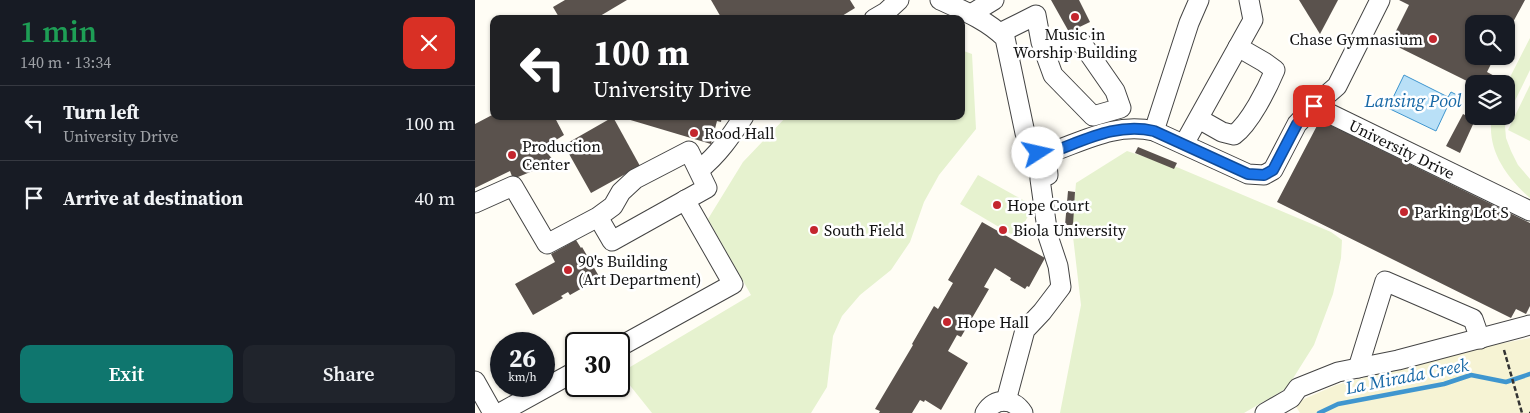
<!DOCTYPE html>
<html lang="en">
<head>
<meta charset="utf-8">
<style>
  :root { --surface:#171b24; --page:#20242c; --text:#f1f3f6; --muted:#9ea1a6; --line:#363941; --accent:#0f766e }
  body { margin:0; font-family:"Source Serif 4",serif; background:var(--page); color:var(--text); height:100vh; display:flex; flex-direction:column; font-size:19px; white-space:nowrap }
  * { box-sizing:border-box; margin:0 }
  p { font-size:16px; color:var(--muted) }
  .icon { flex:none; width:28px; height:28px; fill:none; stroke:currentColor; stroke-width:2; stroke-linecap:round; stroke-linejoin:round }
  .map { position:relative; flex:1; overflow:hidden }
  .panel { display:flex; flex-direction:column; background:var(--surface); width:475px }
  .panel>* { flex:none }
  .guide { position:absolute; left:15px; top:15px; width:475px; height:105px; border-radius:10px; box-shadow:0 1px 4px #0004; background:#202124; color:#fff; overflow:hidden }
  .fabs { position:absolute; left:990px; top:15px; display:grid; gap:10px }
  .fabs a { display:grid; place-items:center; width:50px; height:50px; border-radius:10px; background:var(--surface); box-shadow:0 1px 4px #0004; font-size:25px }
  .speed { position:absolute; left:15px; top:332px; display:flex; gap:10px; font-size:25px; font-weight:700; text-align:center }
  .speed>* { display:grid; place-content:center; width:65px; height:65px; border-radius:50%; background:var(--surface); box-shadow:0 1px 4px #0004; line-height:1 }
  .speed small { font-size:12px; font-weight:400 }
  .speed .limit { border:2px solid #111; border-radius:8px; background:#fff; color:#111 }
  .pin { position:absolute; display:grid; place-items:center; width:42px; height:42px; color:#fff; margin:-21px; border-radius:10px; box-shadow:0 2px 8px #0006 }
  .me { position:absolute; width:55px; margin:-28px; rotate:80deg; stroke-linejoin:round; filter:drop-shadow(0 0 4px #0008) }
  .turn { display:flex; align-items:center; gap:18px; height:105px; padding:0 20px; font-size:22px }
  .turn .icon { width:65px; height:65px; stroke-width:2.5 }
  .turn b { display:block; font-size:35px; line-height:42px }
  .round { display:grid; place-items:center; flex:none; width:52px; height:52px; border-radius:10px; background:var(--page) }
  .overview { display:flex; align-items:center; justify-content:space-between; height:85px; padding:0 20px }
  h1 { font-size:30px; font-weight:600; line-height:38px; color:#1e9e55 }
  .button { display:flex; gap:10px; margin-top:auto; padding:10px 20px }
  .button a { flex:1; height:58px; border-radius:10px; background:var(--accent); color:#fff; font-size:20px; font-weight:600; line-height:58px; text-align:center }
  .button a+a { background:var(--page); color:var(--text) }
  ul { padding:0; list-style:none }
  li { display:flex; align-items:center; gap:15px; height:75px; padding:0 20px; border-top:1px solid var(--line) }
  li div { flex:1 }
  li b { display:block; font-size:19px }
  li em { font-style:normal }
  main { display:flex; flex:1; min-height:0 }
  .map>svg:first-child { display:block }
</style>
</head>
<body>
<main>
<section class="panel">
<div class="overview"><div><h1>1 min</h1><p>140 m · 13:34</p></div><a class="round" style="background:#d93025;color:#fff"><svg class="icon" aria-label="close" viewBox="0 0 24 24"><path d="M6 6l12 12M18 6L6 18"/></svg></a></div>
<ul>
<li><svg class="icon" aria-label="left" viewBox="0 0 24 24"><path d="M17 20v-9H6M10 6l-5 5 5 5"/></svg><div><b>Turn left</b><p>University Drive</p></div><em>100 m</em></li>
<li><svg class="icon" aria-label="arrive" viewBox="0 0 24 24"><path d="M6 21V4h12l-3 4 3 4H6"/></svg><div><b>Arrive at destination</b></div><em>40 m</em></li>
</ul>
<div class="button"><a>Exit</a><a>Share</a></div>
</section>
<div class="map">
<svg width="1055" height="413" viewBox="0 0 1055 413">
  <rect width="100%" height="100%" fill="#fffdf5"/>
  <!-- farmland -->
  <path fill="#f6f3d4" d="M1055,338V413H825L820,405L829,399L861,385L997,349Z"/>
  <!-- pitch -->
  <g fill="#e6f2cf">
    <path d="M1055,38V70L1033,115L1030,126L1031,138L1036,151L1043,165L1055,179V198C1031,177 1011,149 1017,116H1031V85Z"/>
    <path d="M486,50L497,54L501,129L464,175L449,202L435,242L416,270L385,295L367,316L358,336L352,387L336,413H177L145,373L276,295L233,219L268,162L312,116H486Z"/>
    <path d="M1055,85V141L1033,130Z"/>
    <path d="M652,151L704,168L856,232L867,240L866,258L858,294L839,345L812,388L769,413H585L606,305L597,228L601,183Z"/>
    <path d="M503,175L559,206L541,237L485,204Z"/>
  </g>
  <!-- water -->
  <path fill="#b9e0f7" stroke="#3f96cf" d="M929,75L973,97L976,92L982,95L980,100L976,99L961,131L913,108Z"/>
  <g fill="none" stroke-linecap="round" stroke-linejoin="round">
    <!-- stream -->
    <path stroke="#3f96cf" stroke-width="4.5" d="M844,413L863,404L969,384L996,375L1031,382L1055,374"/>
  </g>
  <!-- building -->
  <g fill="#5a524d">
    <path d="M90,0H152L120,19H85L78,7Z"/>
    <path d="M236,0H375L380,8L362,19H247Z"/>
    <path d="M576,0H604L615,22L594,32Z"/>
    <path d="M824,0H863L845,34Z"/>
    <path d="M924,0H1050L1031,35V24H999V56H1020L1012,72L1025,79L1022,84H998L915,43L934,5Z"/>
    <path d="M19,114V116H79L89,135L68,148L80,162L38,179L35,171L0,188V124Z"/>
    <path d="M988,114L1000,120L985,153L971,146Z"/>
    <path d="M142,116H247L246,122L242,121L236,144Z"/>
    <path d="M138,117L165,166L116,193L89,145Z"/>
    <path d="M845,120L1055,223V306L1051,314L1041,309L1036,318L802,202Z"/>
    <path d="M663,147L702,163L699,169L660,153Z"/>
    <path d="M593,191L600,192L598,225H590Z"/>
    <path d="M507,222L570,258L554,287L552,286L550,289L535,280L536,278L520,268L509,287L514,289L486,337L482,335L473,351L493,363L466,410L450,400L449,402L445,400L437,413H404L405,411L400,409L438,345L437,344L459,306L463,309L478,283L473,280Z"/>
    <path d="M101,240L106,248L107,247L125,278L95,295L93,292L86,296L88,298L58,315L40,284L80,262L76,254Z"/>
  </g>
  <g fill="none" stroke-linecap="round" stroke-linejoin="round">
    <defs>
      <g id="minor">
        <path d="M465,0C487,10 512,20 530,38L550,133C555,144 558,152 571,154C607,142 640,122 679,131L773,174L789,175L798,170L822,124L839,106L1055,211"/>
        <path d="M496,14L519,0"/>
        <path d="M399,19L411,12L424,0"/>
        <path d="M525,33L561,15L566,42L578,75L618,116L646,108L640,91L606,42H566"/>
        <path d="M839,106L862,86L905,0"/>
        <path d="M724,119L747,132L759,135C775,123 792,89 800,70L789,62L763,47"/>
        <path d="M679,131L714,23L724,0"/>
        <path d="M709,144L778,20L774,0"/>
        <path d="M224,170C243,155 256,136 269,116"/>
        <path d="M0,203L38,186L72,244L123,217L138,206L146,192L160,179L214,151L232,188L137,241L123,217"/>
        <path d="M144,347L258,284L210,200"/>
        <path d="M883,368L910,281L998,319L1005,339"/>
        <path d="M0,381L18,413"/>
        <path d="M531,401L550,330L567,312L586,287L583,266L573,236L565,179L573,175L571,154"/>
        <path d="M25,413L101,371"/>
        <path d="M510,413C520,397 539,398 548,413"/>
        <path d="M790,413L816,398L823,388L863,372L923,360L1055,325"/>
      </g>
    </defs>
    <!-- minor casing -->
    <use href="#minor" stroke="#444" stroke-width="21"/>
    <!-- path -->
    <g stroke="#333" stroke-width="2.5" stroke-dasharray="5 2.5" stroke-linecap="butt">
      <path d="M1029,350L1047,413"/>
      <path d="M1054,413H1055"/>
    </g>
    <!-- minor -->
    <use href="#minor" stroke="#fff" stroke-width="19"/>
  </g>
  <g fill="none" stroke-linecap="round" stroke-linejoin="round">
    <defs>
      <path id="route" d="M563,153L571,154C607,142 640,122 679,131L773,174L789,175L798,170L822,124L839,106"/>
    </defs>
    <!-- route casing -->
    <use href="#route" stroke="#114b97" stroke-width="12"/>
    <!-- route -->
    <use href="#route" stroke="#1a73e8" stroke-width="9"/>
  </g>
  <!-- markers -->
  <g fill="#c4262e" stroke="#fff" stroke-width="2">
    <circle cx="600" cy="17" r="5"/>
    <circle cx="958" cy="39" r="5"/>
    <circle cx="219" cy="133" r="5"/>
    <circle cx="37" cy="155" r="5"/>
    <circle cx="522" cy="205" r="5"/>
    <circle cx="929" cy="212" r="5"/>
    <circle cx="339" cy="230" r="5"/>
    <circle cx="528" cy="230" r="5"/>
    <circle cx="93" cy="270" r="5"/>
    <circle cx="472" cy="322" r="5"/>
  </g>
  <g text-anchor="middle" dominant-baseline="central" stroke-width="5" stroke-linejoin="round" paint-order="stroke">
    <!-- poi labels -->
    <g font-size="16" fill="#111" stroke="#fff" text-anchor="start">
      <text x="600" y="34" text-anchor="middle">Music in<tspan x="600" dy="18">Worship Building</tspan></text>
      <text x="948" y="39" text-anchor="end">Chase Gymnasium</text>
      <text x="229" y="133">Rood Hall</text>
      <text x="47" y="146">Production<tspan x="47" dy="18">Center</tspan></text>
      <text x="532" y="205">Hope Court</text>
      <text x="939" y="212">Parking Lot S</text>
      <text x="349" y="230">South Field</text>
      <text x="538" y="230">Biola University</text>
      <text x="103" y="261">90's Building<tspan x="103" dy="18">(Art Department)</tspan></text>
      <text x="482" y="322">Hope Hall</text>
    </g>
    <!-- street labels -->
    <g font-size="16" fill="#111" stroke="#fff">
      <text transform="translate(927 149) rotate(26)">University Drive</text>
    </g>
    <!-- water labels -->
    <g font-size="18" font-style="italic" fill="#1768a6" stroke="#fff">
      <text x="938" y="100">Lansing Pool</text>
      <text transform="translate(932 376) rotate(-11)">La Mirada Creek</text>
    </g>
  </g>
</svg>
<div class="fabs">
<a><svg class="icon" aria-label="search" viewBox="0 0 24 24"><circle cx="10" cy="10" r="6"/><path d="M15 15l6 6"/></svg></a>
<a><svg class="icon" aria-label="layers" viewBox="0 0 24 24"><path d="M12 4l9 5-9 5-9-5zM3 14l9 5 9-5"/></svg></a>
</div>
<div class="speed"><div>26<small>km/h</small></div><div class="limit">30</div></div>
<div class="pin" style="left:839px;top:106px;background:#d93025"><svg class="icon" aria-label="arrive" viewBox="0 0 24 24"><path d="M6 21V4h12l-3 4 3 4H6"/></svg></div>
<svg class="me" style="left:563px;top:153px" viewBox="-20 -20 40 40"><circle r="19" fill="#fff"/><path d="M0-13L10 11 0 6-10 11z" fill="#1a73e8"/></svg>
<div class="guide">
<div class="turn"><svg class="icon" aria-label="left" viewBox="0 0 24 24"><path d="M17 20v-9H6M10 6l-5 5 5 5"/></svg><div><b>100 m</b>University Drive</div></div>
</div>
</div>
</main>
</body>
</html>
